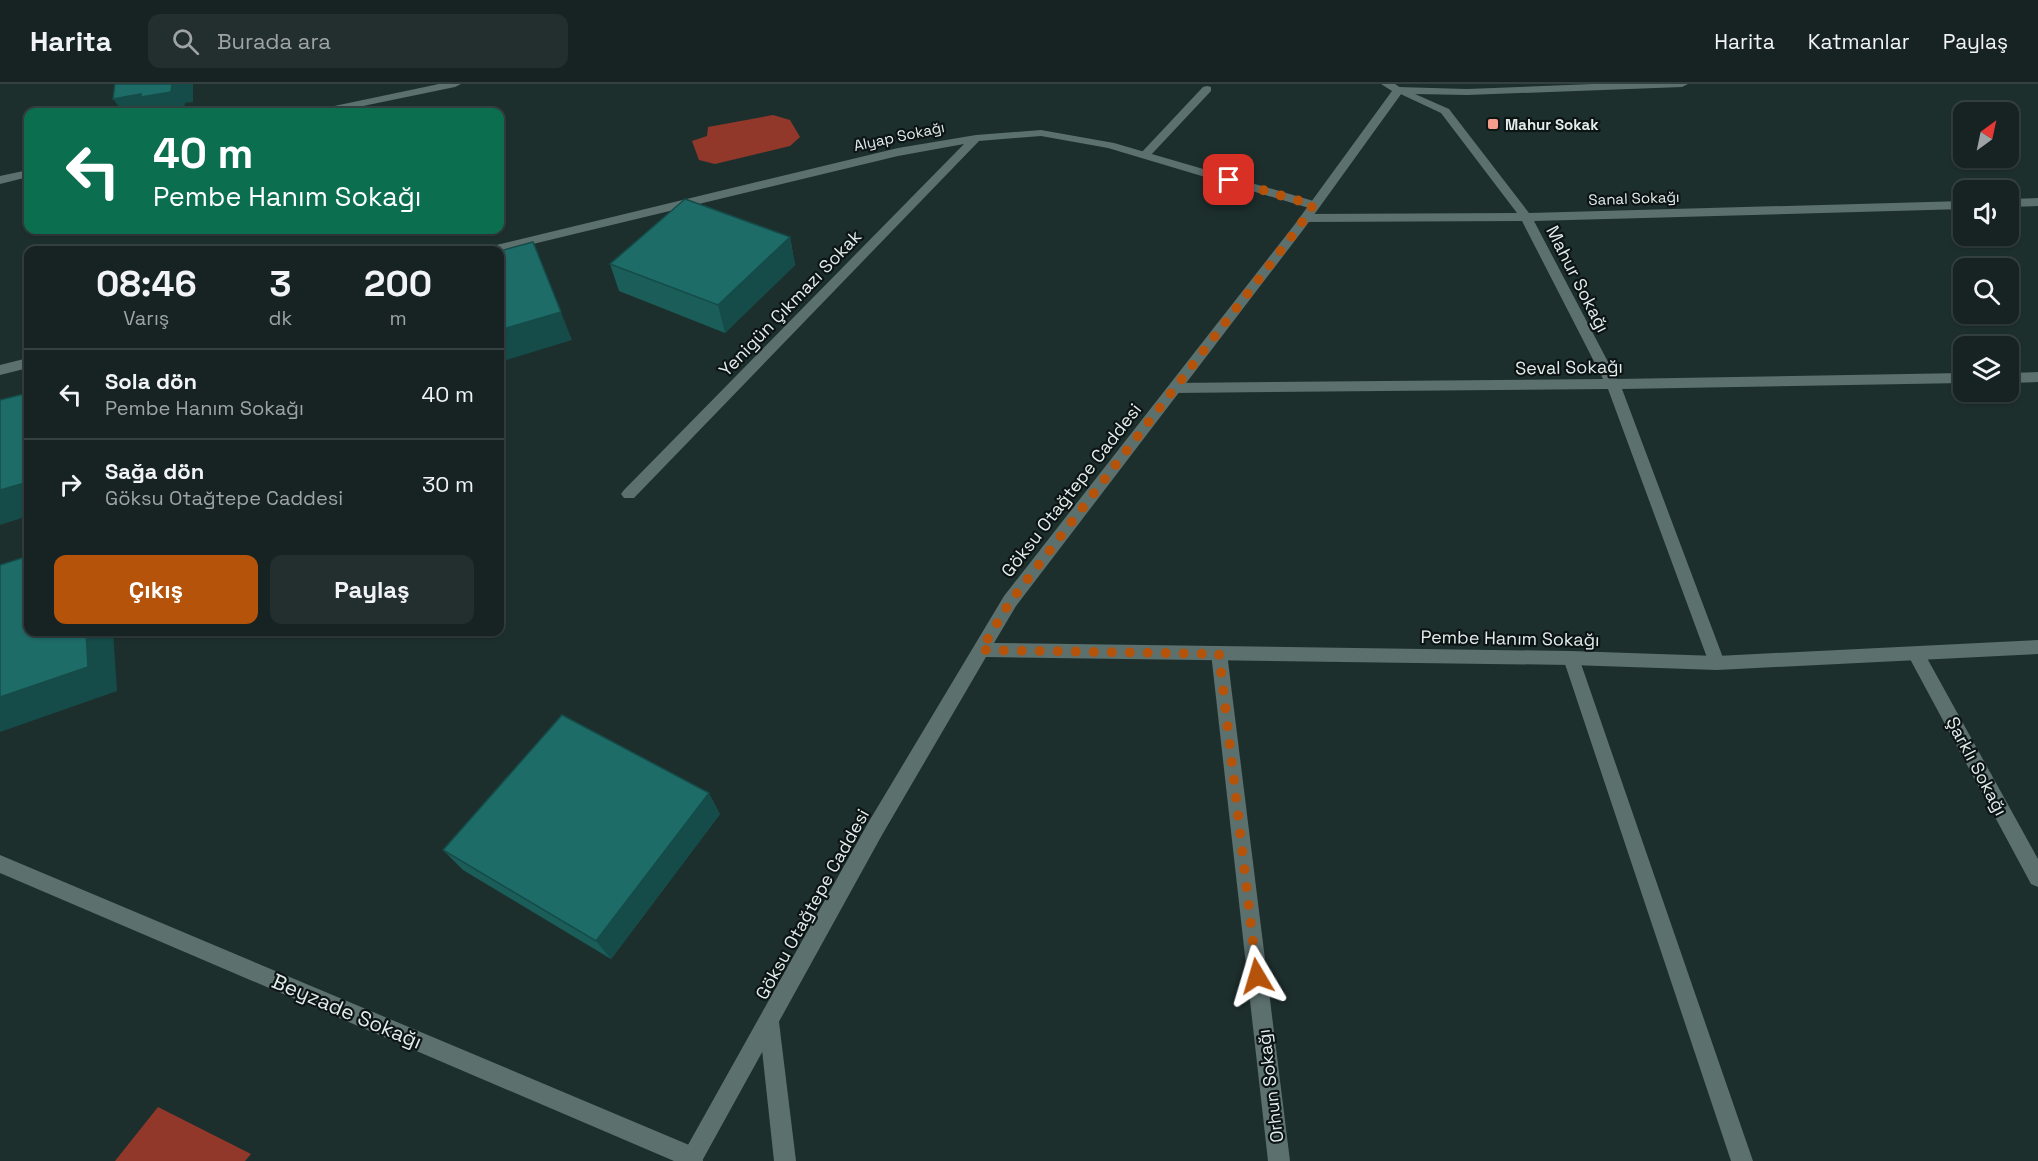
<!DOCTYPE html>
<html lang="tr">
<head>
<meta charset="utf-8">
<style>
  :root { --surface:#162322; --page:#232f2f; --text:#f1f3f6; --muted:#9ea4a5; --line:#354040; --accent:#b45309 }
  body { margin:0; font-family:"Space Grotesk",sans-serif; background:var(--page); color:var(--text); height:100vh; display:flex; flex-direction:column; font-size:22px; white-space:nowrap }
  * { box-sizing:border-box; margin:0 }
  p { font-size:20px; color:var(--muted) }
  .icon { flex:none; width:33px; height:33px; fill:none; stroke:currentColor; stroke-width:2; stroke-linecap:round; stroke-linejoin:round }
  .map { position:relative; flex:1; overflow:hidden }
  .drawer { position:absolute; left:24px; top:162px; width:480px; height:390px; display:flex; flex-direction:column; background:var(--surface); border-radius:12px; box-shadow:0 2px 4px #0004,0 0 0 2px var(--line) }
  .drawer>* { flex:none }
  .top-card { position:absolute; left:24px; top:24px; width:480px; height:126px; border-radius:12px; box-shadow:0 2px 4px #0004,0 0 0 2px var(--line); background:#0b6e4f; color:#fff; overflow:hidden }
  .needle { width:39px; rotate:33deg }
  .tools { position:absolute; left:1953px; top:18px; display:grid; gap:12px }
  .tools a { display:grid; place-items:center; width:66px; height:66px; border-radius:12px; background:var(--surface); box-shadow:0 2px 4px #0004,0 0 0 2px var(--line); font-size:30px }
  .pin { position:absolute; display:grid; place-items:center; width:51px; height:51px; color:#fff; margin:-26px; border-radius:12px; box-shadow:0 3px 9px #0006 }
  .me { position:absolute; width:66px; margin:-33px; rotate:353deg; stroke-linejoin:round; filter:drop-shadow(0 0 4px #0008) }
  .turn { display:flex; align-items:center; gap:21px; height:126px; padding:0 30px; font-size:27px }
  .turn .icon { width:78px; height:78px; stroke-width:2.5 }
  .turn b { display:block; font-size:42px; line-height:51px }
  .eta { display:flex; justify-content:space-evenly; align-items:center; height:102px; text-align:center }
  .eta b { font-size:36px; font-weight:700; line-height:42px }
  .cta { display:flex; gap:12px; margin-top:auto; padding:12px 30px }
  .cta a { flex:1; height:69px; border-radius:12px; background:var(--accent); color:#fff; font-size:24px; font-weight:700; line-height:69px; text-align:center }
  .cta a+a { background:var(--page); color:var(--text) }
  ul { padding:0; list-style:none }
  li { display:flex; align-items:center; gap:18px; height:90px; padding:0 30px; border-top:2px solid var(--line) }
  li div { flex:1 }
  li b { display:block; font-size:22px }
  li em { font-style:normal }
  header { display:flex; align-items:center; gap:36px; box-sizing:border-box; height:84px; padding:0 30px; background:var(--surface); border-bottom:2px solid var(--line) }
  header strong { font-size:28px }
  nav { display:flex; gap:33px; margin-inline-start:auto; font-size:21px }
  .search { width:420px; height:54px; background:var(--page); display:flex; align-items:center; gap:15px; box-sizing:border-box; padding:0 21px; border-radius:12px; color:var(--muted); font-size:22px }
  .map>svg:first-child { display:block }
</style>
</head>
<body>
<header>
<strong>Harita</strong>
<div class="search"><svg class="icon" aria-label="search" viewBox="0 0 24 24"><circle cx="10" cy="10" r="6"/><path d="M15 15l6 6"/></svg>Burada ara</div>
<nav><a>Harita</a><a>Katmanlar</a><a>Paylaş</a></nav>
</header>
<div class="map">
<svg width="2038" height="1077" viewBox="0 0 2038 1077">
  <rect width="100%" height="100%" fill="#1d2f2d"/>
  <!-- water -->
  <g fill="#91382b">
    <path d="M773,31L790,36L800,53L790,62L715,80L699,76L692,57L707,52L708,43Z"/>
    <path d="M158,1023L251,1070L245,1077H115Z"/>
  </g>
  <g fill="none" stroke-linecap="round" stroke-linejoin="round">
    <!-- service -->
    <path fill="#5c706e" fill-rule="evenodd" d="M1207,2L1211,3V7L1149,73H1141V69L1203,3Z"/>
    <!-- minor -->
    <g fill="#5c706e" fill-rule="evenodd">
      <path d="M439,0H461L455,3L334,28H314L320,25Z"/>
      <path d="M1593,0H1688L1682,3L1467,11L1415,10L1449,25L1529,129L1964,117V125L1534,137L1617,295L1964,289V299L1622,305L1725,579L1723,584L1717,586L1711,584L1709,579L1608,305L1174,309L1167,304L1174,299L1603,295L1522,137L1305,138L1299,134L1305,130L1517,129L1441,29L1392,6L1398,3L1467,5Z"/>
      <path d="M1041,46L1114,59L1317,118L1319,121L1317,124H1309L1108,64L1041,52L979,57L634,414H624L621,410L624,406L964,60L898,72L500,168L486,166L492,162L898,64L976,51Z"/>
      <path d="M28,86V93L0,100V92Z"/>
      <path d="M2038,114V122L2008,123V115Z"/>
      <path d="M28,274V284L0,291V281Z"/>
      <path d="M2038,288V298L2008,299V289Z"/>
      <path d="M1219,562L1225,564L1227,569L1290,1077H1268L1211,569L1213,564Z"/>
      <path d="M1916,563L1922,565L2038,775V803L2031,800L1910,575L1908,570L1910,565Z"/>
      <path d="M1571,567L1577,569L1579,574L1753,1077H1731L1563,574L1565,569Z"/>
      <path d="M0,771L701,1066L703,1077H674L0,789Z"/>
      <path d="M769,928L776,931L779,938L796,1077H774L759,938L762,931Z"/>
    </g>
    <!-- tertiary -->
    <path fill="#5c706e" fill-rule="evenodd" d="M1381,0H1395L1404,6L1303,146L1016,522L994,559L1571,567L1717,572L2038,556V570L1717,586L1571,581L986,573L882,751L702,1077H679L868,739L1004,512L1295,140L1392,7Z"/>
  </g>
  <!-- wall -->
  <g fill="#1a5d59">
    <path d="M790,153L795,181L725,249L619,207L610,180Z"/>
    <path d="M720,730L611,875L463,786L443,766Z"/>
  </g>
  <!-- shaded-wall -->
  <g fill="#154c49">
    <path d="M172,0H193V18L185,19L184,27L177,28H123L113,15Z"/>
    <path d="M790,153L795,181L725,249L718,221Z"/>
    <path d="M533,158L572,256L500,278V246Z"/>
    <path d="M28,398V432L0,441V406Z"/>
    <path d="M86,548H113L117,607L0,648V613Z"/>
    <path d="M709,709L720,730L611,875L596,857Z"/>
  </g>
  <!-- building -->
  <g fill="#1e6c68" stroke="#154c49" stroke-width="1.5">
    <path d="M115,0H172L171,8L141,13V10L113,15Z"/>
    <path d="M685,115L790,153L718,221L610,180Z"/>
    <path d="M533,158L561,228L500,246V167Z"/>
    <path d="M28,309V398L0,406V316Z"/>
    <path d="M28,472V548H86L88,583L0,613V481Z"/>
    <path d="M562,631L709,709L596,857L443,766Z"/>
  </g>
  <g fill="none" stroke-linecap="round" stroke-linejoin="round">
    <!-- route -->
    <path stroke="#b45309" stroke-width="10" stroke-dasharray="0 18" d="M1229,96L1313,121L1299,143L1010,518L981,566L1219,570L1257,892"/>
  </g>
  <!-- markers -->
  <rect fill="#f59d8d" stroke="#0d1514" stroke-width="2" x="1487" y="34" width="12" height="12" rx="3"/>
  <g text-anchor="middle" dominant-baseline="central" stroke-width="4.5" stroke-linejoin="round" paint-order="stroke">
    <!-- far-poi labels -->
    <g font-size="15" font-weight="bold" fill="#e1eceb" stroke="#0d1514" text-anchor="start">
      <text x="1505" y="40">Mahur Sokak</text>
    </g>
    <!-- far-street labels -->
    <g font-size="15" fill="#e1eceb" stroke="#0d1514">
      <text transform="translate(899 52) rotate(-12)">Alyap Sokağı</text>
      <text transform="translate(1634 114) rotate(-2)">Sanal Sokağı</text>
    </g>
    <!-- street labels -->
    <g font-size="18" fill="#e1eceb" stroke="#0d1514">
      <text transform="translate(1578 195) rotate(63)">Mahur Sokağı</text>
      <text transform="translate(790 219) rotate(-46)">Yenigün Çıkmazı Sokak</text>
      <text transform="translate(1569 283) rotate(-1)">Seval Sokağı</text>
      <text transform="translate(1071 406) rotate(-52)">Göksu Otağtepe Caddesi</text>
      <text transform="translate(1510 554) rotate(1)">Pembe Hanım Sokağı</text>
      <text transform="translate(1977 682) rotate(62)">Şarklı Sokağı</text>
      <text transform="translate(812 820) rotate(-61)">Göksu Otağtepe Caddesi</text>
      <text transform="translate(1270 1002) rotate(-97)">Orhun Sokağı</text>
    </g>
    <!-- near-street labels -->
    <g font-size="21" fill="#e1eceb" stroke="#0d1514">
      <text transform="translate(347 927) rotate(23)">Beyzade Sokağı</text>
    </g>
  </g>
</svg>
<div class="tools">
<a><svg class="needle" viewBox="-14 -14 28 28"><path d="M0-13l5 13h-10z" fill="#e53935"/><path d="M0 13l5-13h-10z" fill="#9ea4a5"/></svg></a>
<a><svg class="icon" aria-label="sound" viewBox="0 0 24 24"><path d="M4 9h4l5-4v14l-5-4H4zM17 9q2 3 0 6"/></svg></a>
<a><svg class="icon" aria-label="search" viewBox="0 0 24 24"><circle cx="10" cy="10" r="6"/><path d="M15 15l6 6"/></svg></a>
<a><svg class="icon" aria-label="layers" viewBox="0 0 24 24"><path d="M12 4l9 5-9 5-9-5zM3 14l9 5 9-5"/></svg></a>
</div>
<div class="pin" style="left:1229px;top:96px;background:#d93025"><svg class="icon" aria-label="arrive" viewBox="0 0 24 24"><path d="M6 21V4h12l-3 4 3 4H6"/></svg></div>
<svg class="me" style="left:1257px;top:892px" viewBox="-20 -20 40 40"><path d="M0-17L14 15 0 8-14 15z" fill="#b45309" stroke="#fff" stroke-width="4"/></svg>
<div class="top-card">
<div class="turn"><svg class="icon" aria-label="left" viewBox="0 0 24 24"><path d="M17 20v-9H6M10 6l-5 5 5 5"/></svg><div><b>40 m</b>Pembe Hanım Sokağı</div></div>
</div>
<section class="drawer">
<div class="eta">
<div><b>08:46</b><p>Varış</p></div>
<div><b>3</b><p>dk</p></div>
<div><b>200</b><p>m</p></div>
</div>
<ul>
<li><svg class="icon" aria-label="left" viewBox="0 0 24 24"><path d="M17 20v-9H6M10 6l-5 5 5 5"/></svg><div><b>Sola dön</b><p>Pembe Hanım Sokağı</p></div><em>40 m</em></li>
<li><svg class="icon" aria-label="right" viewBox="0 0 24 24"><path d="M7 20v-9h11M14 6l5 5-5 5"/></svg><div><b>Sağa dön</b><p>Göksu Otağtepe Caddesi</p></div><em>30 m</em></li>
</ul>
<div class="cta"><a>Çıkış</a><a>Paylaş</a></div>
</section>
</div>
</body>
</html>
